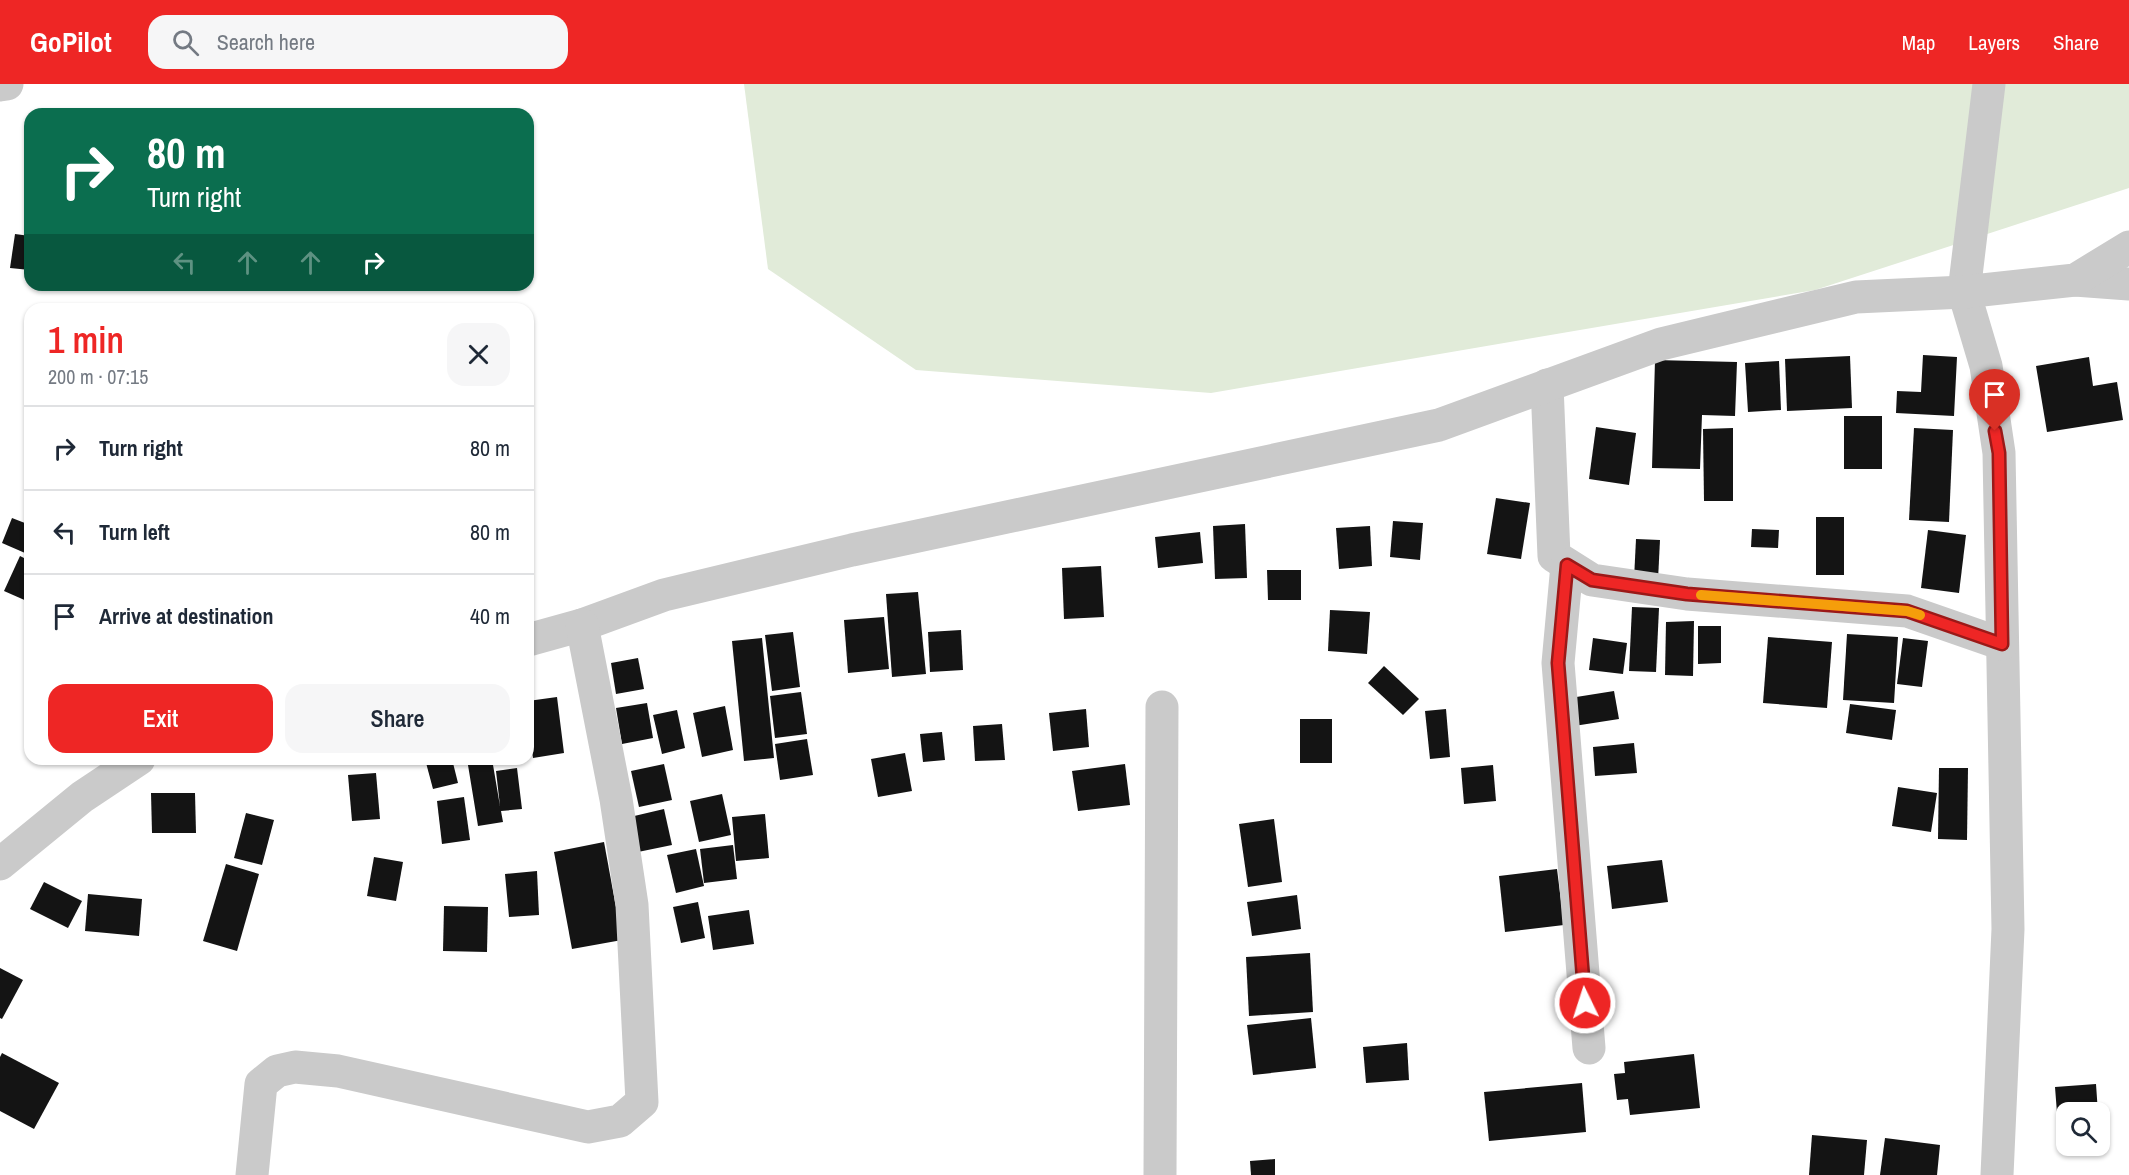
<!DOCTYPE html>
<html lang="en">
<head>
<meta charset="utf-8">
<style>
  :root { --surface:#fff; --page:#f6f6f7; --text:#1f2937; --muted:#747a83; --line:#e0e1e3; --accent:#ee2625 }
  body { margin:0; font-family:"Archivo Narrow",sans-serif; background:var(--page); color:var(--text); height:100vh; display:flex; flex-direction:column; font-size:22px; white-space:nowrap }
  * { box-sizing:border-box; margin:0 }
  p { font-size:20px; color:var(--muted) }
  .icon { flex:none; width:33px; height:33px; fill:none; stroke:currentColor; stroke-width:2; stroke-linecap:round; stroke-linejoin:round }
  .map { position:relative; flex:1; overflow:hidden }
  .side { position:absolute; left:24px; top:219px; width:510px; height:462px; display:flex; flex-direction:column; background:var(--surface); border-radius:18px; box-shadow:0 2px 4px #0004 }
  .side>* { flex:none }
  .top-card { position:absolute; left:24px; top:24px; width:510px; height:183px; border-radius:18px; box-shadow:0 2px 4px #0004; background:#0b6e4f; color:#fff; overflow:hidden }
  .buttons { position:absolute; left:2056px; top:1018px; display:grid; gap:12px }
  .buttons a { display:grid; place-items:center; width:54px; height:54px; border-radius:12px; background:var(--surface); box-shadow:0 2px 4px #0004; font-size:30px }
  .pin { position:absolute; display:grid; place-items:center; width:51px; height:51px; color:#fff; margin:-62px -26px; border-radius:50% 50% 50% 0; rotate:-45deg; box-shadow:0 0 6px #0007 }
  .pin .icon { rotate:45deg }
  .me { position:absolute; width:66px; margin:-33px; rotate:356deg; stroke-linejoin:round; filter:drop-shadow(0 0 4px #0008) }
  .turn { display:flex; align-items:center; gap:21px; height:126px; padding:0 24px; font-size:27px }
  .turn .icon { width:78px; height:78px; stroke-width:2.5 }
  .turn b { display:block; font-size:42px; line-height:51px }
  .lanes { display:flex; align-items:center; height:57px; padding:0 24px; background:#0003; justify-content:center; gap:30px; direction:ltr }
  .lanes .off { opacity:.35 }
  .round { display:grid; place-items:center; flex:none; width:63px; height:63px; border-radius:18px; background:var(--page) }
  .headline { display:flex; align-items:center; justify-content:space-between; height:102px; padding:0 24px }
  h1 { font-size:36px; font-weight:600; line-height:45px; color:var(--accent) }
  .cta { display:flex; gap:12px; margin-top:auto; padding:12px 24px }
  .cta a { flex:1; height:69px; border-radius:18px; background:var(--accent); color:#fff; font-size:24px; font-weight:600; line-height:69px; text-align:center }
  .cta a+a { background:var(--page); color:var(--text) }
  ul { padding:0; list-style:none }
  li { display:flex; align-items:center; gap:18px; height:84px; padding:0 24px; border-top:2px solid var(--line) }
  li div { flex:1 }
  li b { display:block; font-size:22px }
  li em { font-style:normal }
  header { display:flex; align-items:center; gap:36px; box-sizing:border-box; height:84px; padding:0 30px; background:var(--accent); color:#fff }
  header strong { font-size:28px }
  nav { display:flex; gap:33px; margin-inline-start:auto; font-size:21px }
  .search { width:420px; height:54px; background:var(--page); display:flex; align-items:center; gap:15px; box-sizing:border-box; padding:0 21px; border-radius:18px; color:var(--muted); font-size:22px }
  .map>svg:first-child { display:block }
</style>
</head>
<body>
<header>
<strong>GoPilot</strong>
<div class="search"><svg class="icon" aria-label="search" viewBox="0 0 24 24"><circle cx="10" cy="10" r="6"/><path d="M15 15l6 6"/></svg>Search here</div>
<nav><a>Map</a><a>Layers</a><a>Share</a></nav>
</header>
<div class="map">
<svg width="2129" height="1091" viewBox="0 0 2129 1091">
  <rect width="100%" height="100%" fill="#fff"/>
  <!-- green -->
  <path fill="#e1ebd9" d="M744,0H2129V104L1815,206L1211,309L916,286L768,185Z"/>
  <!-- building -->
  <g fill="#141414">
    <path d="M15,150L30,152V186L10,184Z"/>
    <path d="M1923,271L1957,273L1954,332L1896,329L1897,307L1921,308Z"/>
    <path d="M1850,272L1852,324L1787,327L1785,275Z"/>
    <path d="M2089,273L2093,302L2117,298L2123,336L2047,348L2036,282Z"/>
    <path d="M1655,276L1737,278L1735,332L1702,331L1700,385L1652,384Z"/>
    <path d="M1779,277L1781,326L1748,328L1745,279Z"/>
    <rect x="1844" y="332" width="38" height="53"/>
    <path d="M1596,343L1636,349L1629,401L1589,395Z"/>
    <path d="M1733,344V417H1704L1703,345Z"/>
    <path d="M1914,344L1953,346L1949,438L1909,436Z"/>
    <path d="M1496,414L1530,419L1521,475L1487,470Z"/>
    <rect x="1816" y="433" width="28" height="58"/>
    <path d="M12,434L30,441V457L25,469L2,459Z"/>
    <path d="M1393,437L1423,439L1420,476L1390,473Z"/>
    <path d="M1245,440L1247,494L1215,495L1213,442Z"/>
    <path d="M1370,442L1372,482L1339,485L1336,444Z"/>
    <path d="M1752,445L1779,446L1778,464L1751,463Z"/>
    <path d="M1928,446L1966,451L1959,509L1921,504Z"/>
    <path d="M1200,448L1203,479L1158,484L1155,453Z"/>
    <path d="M1636,455L1660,456L1658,496L1634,495Z"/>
    <path d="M20,472L30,477L29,518L4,507Z"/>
    <path d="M1101,482L1104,533L1064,535L1062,484Z"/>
    <path d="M1267,486H1301V516H1268Z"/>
    <path d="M918,508L926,590L892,593L886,510Z"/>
    <path d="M1632,523L1659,524L1656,588L1629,587Z"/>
    <path d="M1330,526L1370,528L1367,570L1328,567Z"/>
    <path d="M884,533L889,585L848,589L844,536Z"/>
    <path d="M1694,537L1693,592L1665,591L1666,538Z"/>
    <path d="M1698,542H1721V579L1698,580Z"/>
    <path d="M961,546L963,586L930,588L928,548Z"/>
    <path d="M793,548L800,603L772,607L765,551Z"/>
    <path d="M1847,550L1898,553L1894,619L1843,616Z"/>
    <path d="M1768,553L1832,558L1827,624L1763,619Z"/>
    <path d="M762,554L774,674L744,677L732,557Z"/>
    <path d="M1593,554L1627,559L1623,590L1589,586Z"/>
    <path d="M1903,554L1928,557L1922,603L1897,600Z"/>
    <path d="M638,574L644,605L616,610L611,579Z"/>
    <path d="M1384,582L1419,615L1403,631L1368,599Z"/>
    <path d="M1614,607L1619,635L1574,642L1570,614Z"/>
    <path d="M801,608L807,650L775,654L770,612Z"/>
    <path d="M557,613L564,669L533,674L528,638V617Z"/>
    <path d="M647,619L653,654L622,660L616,624Z"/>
    <path d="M1850,620L1896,626L1892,656L1846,649Z"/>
    <path d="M725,622L733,666L702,673L693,629Z"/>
    <path d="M1086,625L1089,663L1053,667L1049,629Z"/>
    <path d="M1446,625L1450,673L1430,675L1425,627Z"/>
    <path d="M677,626L685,664L662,670L653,631Z"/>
    <rect x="1300" y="635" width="32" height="44"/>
    <path d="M1002,640L1005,676L975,677L973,642Z"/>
    <path d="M942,648L945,676L923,678L920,650Z"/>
    <path d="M807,655L813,691L780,696L775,660Z"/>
    <path d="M1634,659L1637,689L1595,692L1593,663Z"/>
    <path d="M905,669L912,707L878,713L871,675Z"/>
    <path d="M425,675H452L458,699L433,705Z"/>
    <path d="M467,675H492L500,722L496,687L517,684L522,725L501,727L503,738L478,742Z"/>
    <path d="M664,680L672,716L639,723L631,687Z"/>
    <path d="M1125,680L1130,721L1078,727L1072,687Z"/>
    <path d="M1493,681L1496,717L1464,720L1461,684Z"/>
    <path d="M1939,684H1968L1967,756L1938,755Z"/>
    <path d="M376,689L380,735L352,737L348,691Z"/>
    <path d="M1898,703L1937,709L1931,748L1892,742Z"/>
    <path d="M151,709H195L196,749H152Z"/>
    <path d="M722,710L731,751L699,758L690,717Z"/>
    <path d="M464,713L470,756L442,760L437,717Z"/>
    <path d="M664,725L672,761L638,768L630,733Z"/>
    <path d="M246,729L274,736L262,781L234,774Z"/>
    <path d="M765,730L769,774L736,777L732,733Z"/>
    <path d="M1274,735L1282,798L1248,803L1239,740Z"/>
    <path d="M604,758L622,856L572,865L554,768Z"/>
    <path d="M733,761L737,795L704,799L700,765Z"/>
    <path d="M696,765L704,802L676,809L667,771Z"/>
    <path d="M374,773L403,778L396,817L367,812Z"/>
    <path d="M1662,776L1668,818L1612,825L1607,782Z"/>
    <path d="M226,780L259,790L237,867L203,857Z"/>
    <path d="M1557,785L1564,841L1505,848L1499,792Z"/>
    <path d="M537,787L539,831L509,833L505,790Z"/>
    <path d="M44,798L82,817L68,844L30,825Z"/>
    <path d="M88,810L142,815L139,852L85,847Z"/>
    <path d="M1297,811L1301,845L1252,852L1247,818Z"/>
    <path d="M698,818L705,854L681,859L673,823Z"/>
    <path d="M444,822L488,823L487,868L443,867Z"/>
    <path d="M749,826L754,860L713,866L708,832Z"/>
    <path d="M1310,869L1313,928L1249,932L1246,873Z"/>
    <path d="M0,884L23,896L2,935L0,934Z"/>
    <path d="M1311,934L1316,984L1253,991L1247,941Z"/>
    <path d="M1407,959L1409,996L1366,999L1363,963Z"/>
    <path d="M2,969L59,999L34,1045L0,1027V973Z"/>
    <path d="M1694,970L1700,1024L1630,1031L1628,1015L1617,1016L1614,990L1625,989L1624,978Z"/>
    <path d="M1582,999L1586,1048L1489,1057L1484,1008Z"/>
    <path d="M2096,1000L2098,1029H2067V1042H2058L2055,1003Z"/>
    <path d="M1812,1051L1867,1056L1864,1091H1809Z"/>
    <path d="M1885,1054L1940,1061L1937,1091H1880Z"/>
    <path d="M1275,1075V1091H1251L1250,1077Z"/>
  </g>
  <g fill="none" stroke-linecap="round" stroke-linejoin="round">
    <!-- minor -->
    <g stroke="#cacaca" stroke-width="33">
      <path d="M1989,0L1964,208L1986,282L1999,369L2008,845L1997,1091"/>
      <path d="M0,1L7,0"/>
      <path d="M2075,196L2129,200"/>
      <path d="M1547,301L1554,472L1592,496L1687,510L1907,527L2002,560"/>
      <path d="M1567,481L1558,579L1589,964"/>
      <path d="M528,556L582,541L664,511L852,466L1439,341L1661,260L1856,213L1964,208L2075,196L2129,163"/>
      <path d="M0,780L82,713L139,675"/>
      <path d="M252,1091L261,1000L277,987L295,983L338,987L588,1043L620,1037L642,1018L632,821L616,715L582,541"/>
      <path d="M1160,1091L1162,623"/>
    </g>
  </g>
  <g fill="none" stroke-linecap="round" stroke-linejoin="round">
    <defs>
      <path id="route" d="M1585,919L1558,579L1567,481L1592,496L1687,510L1907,527L2002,560L1999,369L1995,347"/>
    </defs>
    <!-- route casing -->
    <use href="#route" stroke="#9b1918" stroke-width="15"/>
    <!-- route -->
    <use href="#route" stroke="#ee2625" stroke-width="10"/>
    <!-- slow -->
    <path stroke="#f59e0b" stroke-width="10" d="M1701,511L1907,527L1920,531"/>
  </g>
</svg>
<div class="buttons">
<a><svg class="icon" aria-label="search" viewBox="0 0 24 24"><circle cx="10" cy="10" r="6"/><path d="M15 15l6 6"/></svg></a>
</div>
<div class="pin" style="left:1995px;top:347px;background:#d93025"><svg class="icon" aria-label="arrive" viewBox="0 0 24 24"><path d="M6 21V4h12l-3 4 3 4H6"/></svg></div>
<svg class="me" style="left:1585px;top:919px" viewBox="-20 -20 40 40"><circle r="17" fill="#ee2625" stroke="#fff" stroke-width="3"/><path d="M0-11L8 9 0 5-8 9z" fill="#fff"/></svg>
<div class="top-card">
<div class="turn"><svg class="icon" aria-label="right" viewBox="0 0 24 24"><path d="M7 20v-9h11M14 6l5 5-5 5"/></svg><div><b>80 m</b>Turn right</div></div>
<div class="lanes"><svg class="icon off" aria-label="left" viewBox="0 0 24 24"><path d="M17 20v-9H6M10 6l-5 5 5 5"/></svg><svg class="icon off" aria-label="ahead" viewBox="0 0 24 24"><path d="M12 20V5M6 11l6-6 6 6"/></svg><svg class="icon off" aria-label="ahead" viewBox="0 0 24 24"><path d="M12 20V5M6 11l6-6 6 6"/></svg><svg class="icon" aria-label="right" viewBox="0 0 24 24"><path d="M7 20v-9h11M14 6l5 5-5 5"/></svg></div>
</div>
<section class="side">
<div class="headline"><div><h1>1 min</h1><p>200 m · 07:15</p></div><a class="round"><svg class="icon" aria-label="close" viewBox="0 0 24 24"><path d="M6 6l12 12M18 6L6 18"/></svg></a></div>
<ul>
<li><svg class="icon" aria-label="right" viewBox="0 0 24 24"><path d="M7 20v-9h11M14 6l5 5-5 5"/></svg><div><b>Turn right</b></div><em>80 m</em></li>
<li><svg class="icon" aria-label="left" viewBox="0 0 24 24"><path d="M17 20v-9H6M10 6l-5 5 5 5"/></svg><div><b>Turn left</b></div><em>80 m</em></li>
<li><svg class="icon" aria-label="arrive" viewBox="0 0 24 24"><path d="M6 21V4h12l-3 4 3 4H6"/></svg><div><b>Arrive at destination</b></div><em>40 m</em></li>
</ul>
<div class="cta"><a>Exit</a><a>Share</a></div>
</section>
</div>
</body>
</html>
